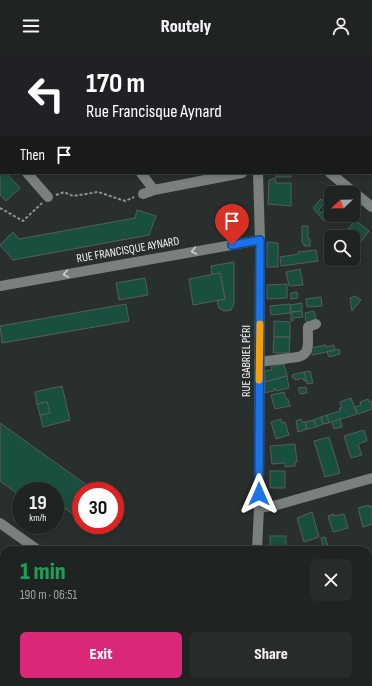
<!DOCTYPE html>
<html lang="en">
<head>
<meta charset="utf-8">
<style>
  :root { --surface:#1f2322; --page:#272b2a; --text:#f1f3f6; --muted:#a1a4a5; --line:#3c4040; --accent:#db2777 }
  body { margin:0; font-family:"Sofia Sans Condensed",sans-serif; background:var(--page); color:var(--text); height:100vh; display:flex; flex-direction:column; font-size:15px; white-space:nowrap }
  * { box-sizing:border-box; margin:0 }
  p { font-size:13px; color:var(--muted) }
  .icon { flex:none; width:22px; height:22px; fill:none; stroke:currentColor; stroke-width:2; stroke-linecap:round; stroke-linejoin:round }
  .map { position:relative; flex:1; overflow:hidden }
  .drawer { position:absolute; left:0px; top:494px; width:372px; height:140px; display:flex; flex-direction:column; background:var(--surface); border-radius:12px 12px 0 0; box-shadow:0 2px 6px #0003,0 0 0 1px var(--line) }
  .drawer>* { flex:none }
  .top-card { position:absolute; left:0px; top:0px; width:372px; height:122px; box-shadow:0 2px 6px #0003,0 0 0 1px var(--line); background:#202124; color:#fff; overflow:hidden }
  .needle { width:26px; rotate:248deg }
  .buttons { position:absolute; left:324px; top:134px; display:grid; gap:8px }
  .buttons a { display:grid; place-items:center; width:36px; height:36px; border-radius:6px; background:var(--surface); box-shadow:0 2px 6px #0003,0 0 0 1px var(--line); font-size:20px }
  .speed { position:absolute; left:12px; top:430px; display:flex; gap:8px; font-size:20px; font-weight:700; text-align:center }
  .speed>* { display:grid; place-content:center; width:52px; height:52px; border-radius:50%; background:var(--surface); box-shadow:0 2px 6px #0003,0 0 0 1px var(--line); line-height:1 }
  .speed small { font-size:10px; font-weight:400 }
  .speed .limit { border:6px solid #d22; background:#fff; color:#111 }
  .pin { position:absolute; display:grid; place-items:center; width:34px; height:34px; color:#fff; margin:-41px -17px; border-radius:50% 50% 50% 0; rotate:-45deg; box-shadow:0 0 4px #0007 }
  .pin .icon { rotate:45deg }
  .me { position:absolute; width:44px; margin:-22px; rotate:0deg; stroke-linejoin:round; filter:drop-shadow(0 0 3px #0008) }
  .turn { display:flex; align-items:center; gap:14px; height:84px; padding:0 20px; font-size:18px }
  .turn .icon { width:52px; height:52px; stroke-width:2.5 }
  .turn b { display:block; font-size:28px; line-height:34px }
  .then { display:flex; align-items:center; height:38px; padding:0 20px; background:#0003; gap:8px; font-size:15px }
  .round { display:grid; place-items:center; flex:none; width:42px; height:42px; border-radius:6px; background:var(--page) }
  .head { display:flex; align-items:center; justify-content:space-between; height:68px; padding:0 20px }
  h1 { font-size:24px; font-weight:800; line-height:30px; color:#1e9e55 }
  .cta { display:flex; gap:8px; margin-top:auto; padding:8px 20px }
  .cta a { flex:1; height:46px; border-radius:6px; background:var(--accent); color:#fff; font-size:16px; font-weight:800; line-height:46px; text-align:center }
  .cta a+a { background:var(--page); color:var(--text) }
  header { display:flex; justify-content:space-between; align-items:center; height:52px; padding:0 20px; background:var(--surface); font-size:18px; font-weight:800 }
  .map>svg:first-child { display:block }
</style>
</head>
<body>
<header><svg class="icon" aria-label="menu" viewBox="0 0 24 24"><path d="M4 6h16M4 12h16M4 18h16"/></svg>Routely<svg class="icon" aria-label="person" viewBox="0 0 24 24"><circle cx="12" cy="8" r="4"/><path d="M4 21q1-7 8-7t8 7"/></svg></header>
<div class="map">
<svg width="372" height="634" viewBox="0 0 372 634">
  <rect width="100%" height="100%" fill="#292f2d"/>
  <!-- green -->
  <path fill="#62485e" d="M258,630H335L337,634H260Z"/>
  <!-- building -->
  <g fill="#194f3f" stroke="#565d5a">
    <path d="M26,0H90V1H20Z"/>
    <path d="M0,115L1,121H6L20,136L6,149L0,143Z"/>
    <rect x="276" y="121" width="15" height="4"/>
    <path d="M275,126L276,131H291V154L268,152L269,128Z"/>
    <path d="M321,147L325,150L318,159L321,161L328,153L331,155V163H339L334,170L327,165L324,169L313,156Z"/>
    <path d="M137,158L156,164L149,183L13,208L0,193L13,180L19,187L135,166Z"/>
    <path d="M355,168L369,179L360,191L346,180Z"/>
    <path d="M302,174H308V187H310V194H304V191H302Z"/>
    <path d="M267,190L278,191V215H267Z"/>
    <path d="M316,198L318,209L281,214L280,205L299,202L298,200Z"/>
    <path d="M234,210V252L231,258L224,259L219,256L217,249L225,247L220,221L212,223L211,214Z"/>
    <path d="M300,217L303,233L289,234L286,220Z"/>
    <path d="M220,221L225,247L193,253L189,227Z"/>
    <path d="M145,226L148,243L119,248L116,231Z"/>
    <path d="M287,232V246L267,247V233Z"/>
    <path d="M297,240L298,246L291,247V241Z"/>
    <path d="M355,244L361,248L352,259L350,246Z"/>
    <path d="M321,245L322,254L307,255L306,247Z"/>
    <path d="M302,251V259L291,260L290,253Z"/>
    <path d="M126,252L129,269L2,291L0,274Z"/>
    <path d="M290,252L291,261L271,263L270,254Z"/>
    <path d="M302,259L303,265L293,266V269H291V260Z"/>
    <path d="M314,259L316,269L306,270L305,261Z"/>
    <path d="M274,269L290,270V285H274Z"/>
    <path d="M274,285H290L289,301H273Z"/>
    <path d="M326,293V295L334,293L335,298L312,303L311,296Z"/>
    <path d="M339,297L340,302L329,305L327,300Z"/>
    <path d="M284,312L287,324L265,330V319L272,318L271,315Z"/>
    <path d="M310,319L313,331L307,332L304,320Z"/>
    <path d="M304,320L306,329H304L303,326L295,328V326H293L292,323Z"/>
    <path d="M287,324L289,336L276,339L275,336H274V339L264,341L265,330Z"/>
    <path d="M62,334L70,368L43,375L40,363L50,361L47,350L37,352L35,340Z"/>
    <path d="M306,335L307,341L300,342L298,336Z"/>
    <path d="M284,340L286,347H288L290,354L275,357L271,343Z"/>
    <path d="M351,346L357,362L329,371L327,363L340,359L339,356H342L340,350Z"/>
    <path d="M368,347L369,350L372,349V357L358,362L355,355L361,353L360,350Z"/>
    <path d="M47,350L50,361L40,363L37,352Z"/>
    <path d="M327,363L329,371L323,372L321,365Z"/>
    <path d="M321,365L323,372L316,375L314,368Z"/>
    <path d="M281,367L282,371L285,370L289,383L276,387L271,370Z"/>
    <path d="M301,367L303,371L305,370L307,377L298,380L296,369Z"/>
    <path d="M340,367L342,375L334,377L332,370Z"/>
    <path d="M314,368L316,375L307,377L305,370Z"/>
    <path d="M0,371L95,439H81V468L55,449V439H40L30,432L25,439H21V444L0,429Z"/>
    <path d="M364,378L367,389L358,392L362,403L351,406L344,384Z"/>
    <path d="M329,385L340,421L325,425L314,389Z"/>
    <path d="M295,392L297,410H295V414L285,415V411L272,412L270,394Z"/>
    <rect x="270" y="419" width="15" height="17"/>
    <path d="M369,453V455L372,454V472L363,475L358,456Z"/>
    <path d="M312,460L319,485L304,490L297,466Z"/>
    <path d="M334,462V464L344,462L348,476L333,480L328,464Z"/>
    <rect x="270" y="484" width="16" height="14"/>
    <path d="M325,485L329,497L324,498L321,486Z"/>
    <path d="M372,531V546L368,547V532Z"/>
    <path d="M0,600H4V630H75V634H0Z"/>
    <path d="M368,622L372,631V634H356L355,630H368Z"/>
    <path d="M136,630H186L191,634H141Z"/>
  </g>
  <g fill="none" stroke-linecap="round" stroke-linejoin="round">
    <!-- path -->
    <g stroke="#8f9492" stroke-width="2" stroke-dasharray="3 2" stroke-linecap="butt">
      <path d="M56,143L64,140L73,144L98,140L125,149L134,145"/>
      <path d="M0,156L23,169L42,151"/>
    </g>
    <!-- minor -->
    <g stroke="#79807d" stroke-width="10">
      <path d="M197,0L198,1"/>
      <path d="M278,1V0"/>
      <path d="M0,34H1"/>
      <path d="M371,69L372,68"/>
      <path d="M0,81H1"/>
      <path d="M0,90L1,91"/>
      <path d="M27,121L48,145"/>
      <path d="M141,121L154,138"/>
      <path d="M330,121L372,155"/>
      <path d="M143,142L154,138L242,121"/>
      <path d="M0,234L260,188"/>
      <path d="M259,310L298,305C312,302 307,286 308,275L316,272"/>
      <path d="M259,456L277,453L372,426"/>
      <path d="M0,471L38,498"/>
      <path d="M257,498L259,456L260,188L258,121"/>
      <path d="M0,538H4"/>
      <path d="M368,565L372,564"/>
      <path d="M0,593H4"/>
      <path d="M84,630L85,634"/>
      <path d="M115,630V634"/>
      <path d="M223,630L229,634"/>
      <path d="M251,634L252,630"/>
    </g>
  </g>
  <!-- one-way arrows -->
  <defs><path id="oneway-chevron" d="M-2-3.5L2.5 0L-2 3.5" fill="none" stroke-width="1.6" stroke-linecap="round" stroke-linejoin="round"/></defs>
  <g stroke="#cdd2d0">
    <use href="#oneway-chevron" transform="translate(194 199) rotate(170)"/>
    <use href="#oneway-chevron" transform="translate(66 222) rotate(170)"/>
  </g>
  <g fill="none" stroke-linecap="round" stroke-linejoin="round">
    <defs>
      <path id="route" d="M232,193L260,188L259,442"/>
    </defs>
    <!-- route casing -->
    <use href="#route" stroke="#114b97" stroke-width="10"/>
    <!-- route -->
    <use href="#route" stroke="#1a73e8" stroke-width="7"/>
    <!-- slow -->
    <path stroke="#f59e0b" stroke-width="7" d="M259,328L260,272"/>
  </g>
  <g text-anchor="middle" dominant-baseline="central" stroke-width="3.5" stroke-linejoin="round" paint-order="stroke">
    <!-- street labels -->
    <g font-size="12" fill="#f1f5f4" stroke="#292f2d">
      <text transform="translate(128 198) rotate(-10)">RUE FRANCISQUE AYNARD</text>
      <text transform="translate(246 309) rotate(-90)">RUE GABRIEL PÉRI</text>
    </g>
  </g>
</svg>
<div class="buttons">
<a><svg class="needle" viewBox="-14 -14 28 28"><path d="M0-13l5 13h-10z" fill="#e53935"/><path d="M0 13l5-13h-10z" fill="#a1a4a5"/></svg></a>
<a><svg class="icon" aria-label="search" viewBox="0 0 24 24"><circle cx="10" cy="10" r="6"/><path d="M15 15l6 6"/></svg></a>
</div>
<div class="speed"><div>19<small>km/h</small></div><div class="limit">30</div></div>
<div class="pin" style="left:232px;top:193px;background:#d93025"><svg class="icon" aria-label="arrive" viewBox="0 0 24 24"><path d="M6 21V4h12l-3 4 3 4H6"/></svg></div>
<svg class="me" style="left:259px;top:442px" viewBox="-20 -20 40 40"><path d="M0-17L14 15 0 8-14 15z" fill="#1a73e8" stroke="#fff" stroke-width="4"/></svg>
<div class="top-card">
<div class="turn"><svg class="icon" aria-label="left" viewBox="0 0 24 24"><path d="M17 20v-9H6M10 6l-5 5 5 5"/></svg><div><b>170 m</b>Rue Francisque Aynard</div></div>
<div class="then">Then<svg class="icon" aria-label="arrive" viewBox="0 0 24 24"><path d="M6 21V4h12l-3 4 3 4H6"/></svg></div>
</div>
<section class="drawer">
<div class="head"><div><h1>1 min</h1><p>190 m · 06:51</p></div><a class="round"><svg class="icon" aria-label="close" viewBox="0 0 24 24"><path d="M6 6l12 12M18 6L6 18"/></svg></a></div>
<div class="cta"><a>Exit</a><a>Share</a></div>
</section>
</div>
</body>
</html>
